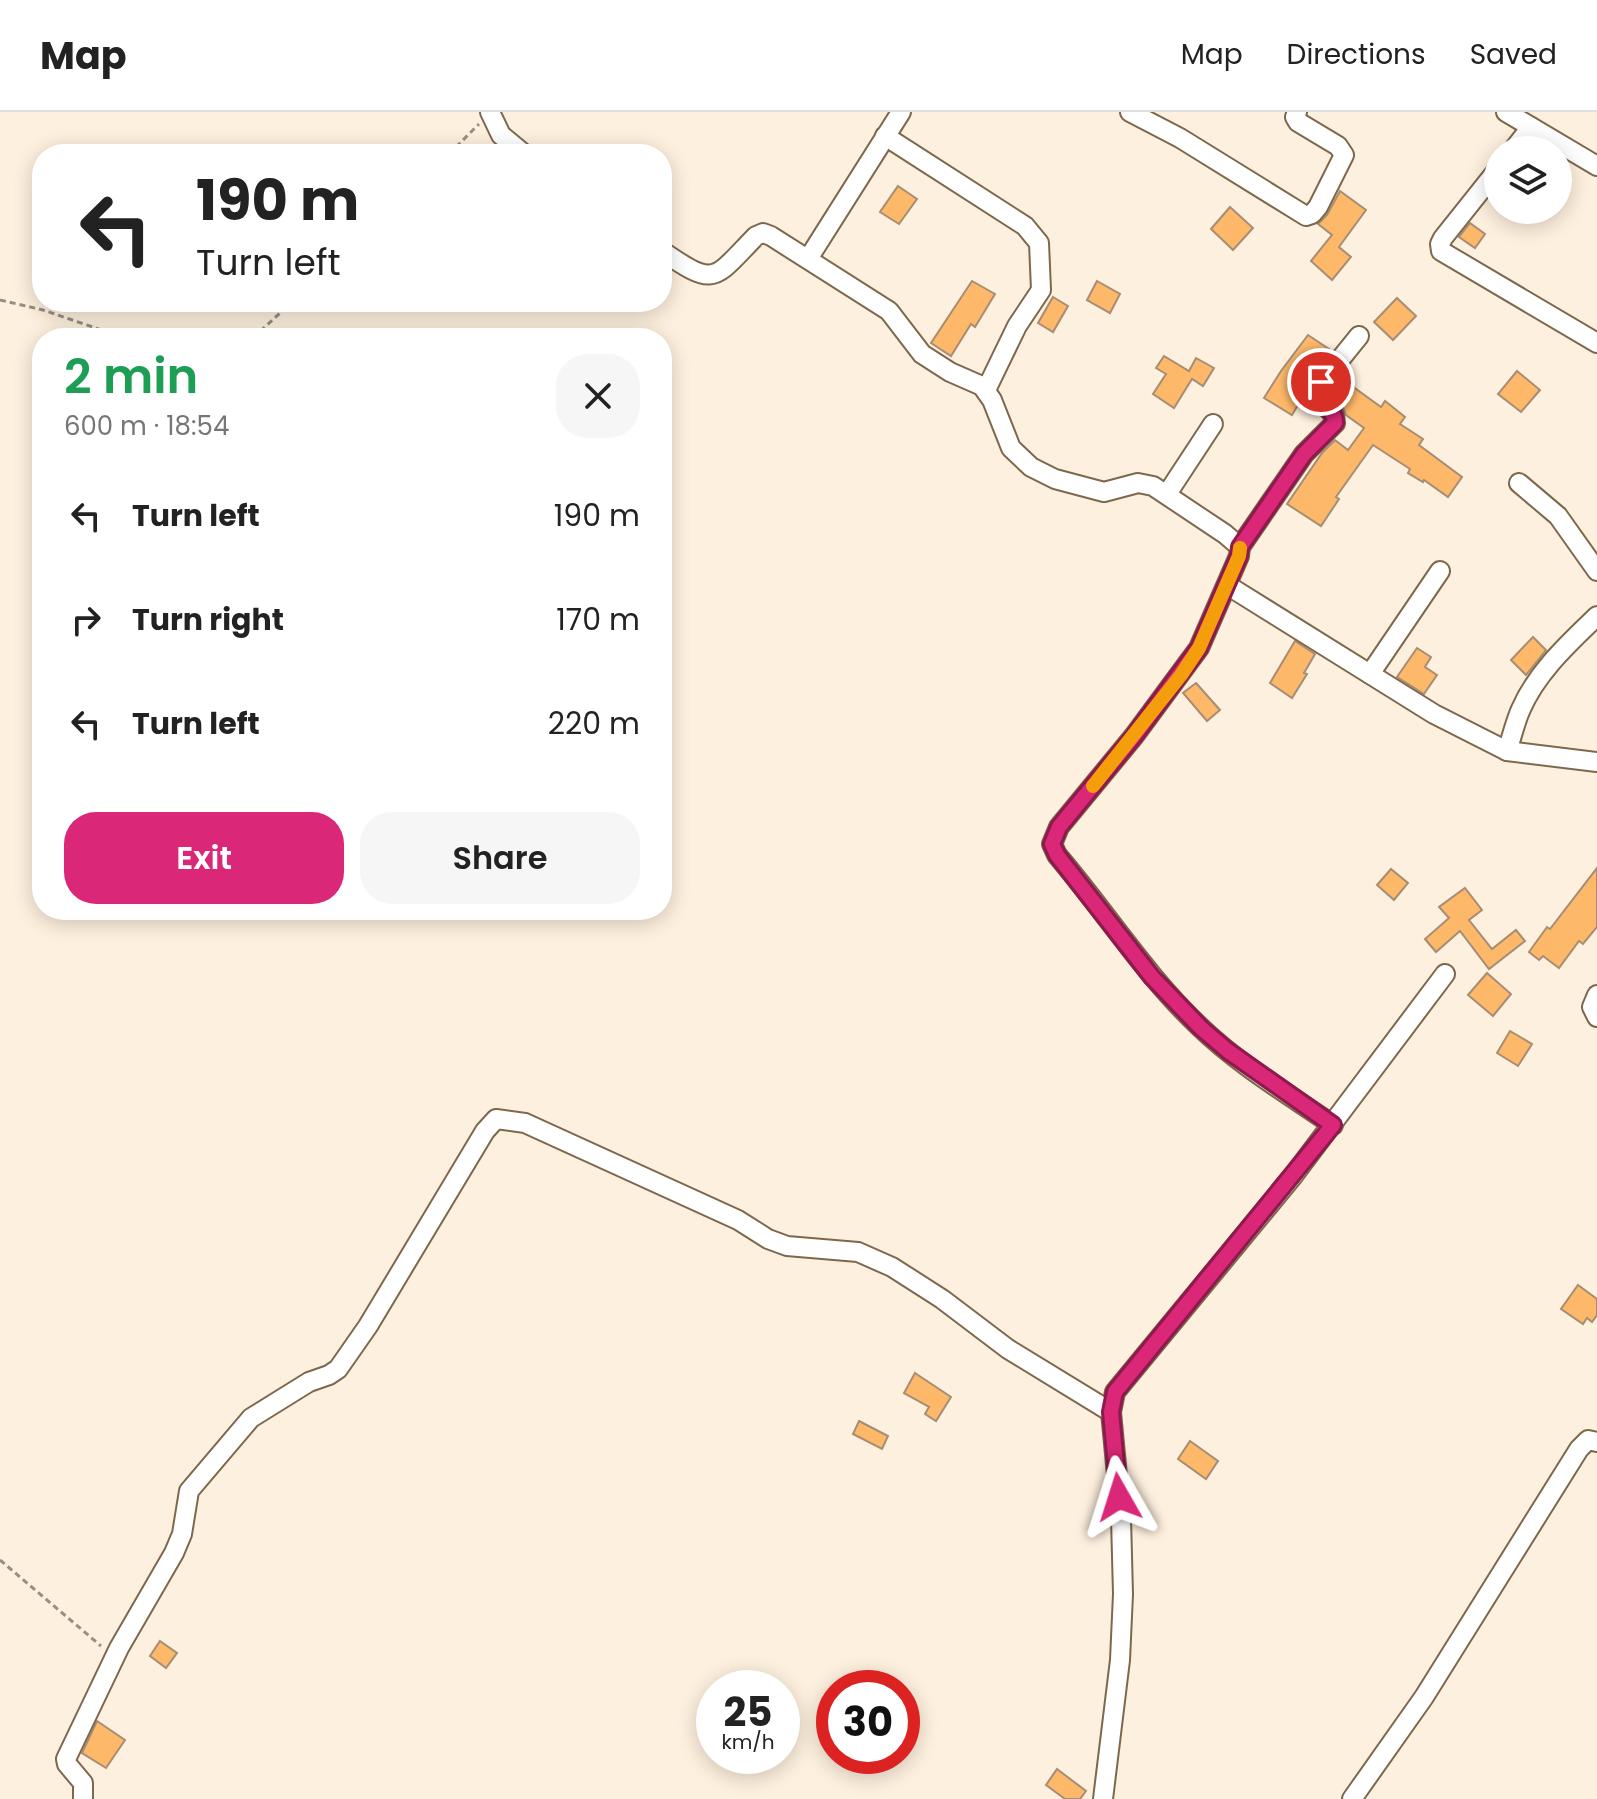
<!DOCTYPE html>
<html lang="en">
<head>
<meta charset="utf-8">
<style>
  :root { --surface:#fff; --page:#f6f6f6; --text:#222; --muted:#767676; --line:#e0e0e0; --accent:#db2777 }
  body { margin:0; font-family:Poppins,sans-serif; background:var(--page); color:var(--text); height:100vh; display:flex; flex-direction:column; font-size:30px; white-space:nowrap }
  * { box-sizing:border-box; margin:0 }
  p { font-size:26px; color:var(--muted) }
  .icon { flex:none; width:44px; height:44px; fill:none; stroke:currentColor; stroke-width:2; stroke-linecap:round; stroke-linejoin:round }
  .map { position:relative; flex:1; overflow:hidden }
  .side { position:absolute; left:32px; top:216px; width:640px; height:592px; display:flex; flex-direction:column; background:var(--surface); border-radius:32px; box-shadow:0 4px 20px #0003 }
  .side>* { flex:none }
  .top-card { position:absolute; left:32px; top:32px; width:640px; height:168px; border-radius:32px; box-shadow:0 4px 20px #0003; background:#fff; color:var(--text); overflow:hidden }
  .controls { position:absolute; left:1484px; top:24px; display:grid; gap:16px }
  .controls a { display:grid; place-items:center; width:88px; height:88px; border-radius:50%; background:var(--surface); box-shadow:0 4px 20px #0003; font-size:40px }
  .speed { position:absolute; left:696px; top:1558px; display:flex; gap:16px; font-size:40px; font-weight:700; text-align:center }
  .speed>* { display:grid; place-content:center; width:104px; height:104px; border-radius:50%; background:var(--surface); box-shadow:0 4px 20px #0003; line-height:1 }
  .speed small { font-size:20px; font-weight:400 }
  .speed .limit { border:12px solid #d22; background:#fff; color:#111 }
  .pin { position:absolute; display:grid; place-items:center; width:68px; height:68px; color:#fff; margin:-34px; border:4px solid #fff; border-radius:50%; box-shadow:0 2px 8px #0007 }
  .me { position:absolute; width:88px; margin:-44px; rotate:354deg; stroke-linejoin:round; filter:drop-shadow(0 0 6px #0008) }
  .turn { display:flex; align-items:center; gap:28px; height:168px; padding:0 32px; font-size:36px }
  .turn .icon { width:104px; height:104px; stroke-width:2.5 }
  .turn b { display:block; font-size:56px; line-height:68px }
  .round { display:grid; place-items:center; flex:none; width:84px; height:84px; border-radius:32px; background:var(--page) }
  .overview { display:flex; align-items:center; justify-content:space-between; height:136px; padding:0 32px }
  h1 { font-size:48px; font-weight:600; line-height:60px; color:#1e9e55 }
  .button { display:flex; gap:16px; margin-top:auto; padding:16px 32px }
  .button a { flex:1; height:92px; border-radius:32px; background:var(--accent); color:#fff; font-size:32px; font-weight:600; line-height:92px; text-align:center }
  .button a+a { background:var(--page); color:var(--text) }
  ul { padding:0; list-style:none }
  li { display:flex; align-items:center; gap:24px; height:104px; padding:0 32px }
  li div { flex:1 }
  li b { display:block; font-size:30px }
  li em { font-style:normal }
  header { display:flex; align-items:center; gap:48px; box-sizing:border-box; height:112px; padding:0 40px; background:var(--surface); border-bottom:2px solid var(--line) }
  header strong { font-size:38px }
  nav { display:flex; gap:44px; margin-inline-start:auto; font-size:28px }
  .map>svg:first-child { display:block }
</style>
</head>
<body>
<header>
<strong>Map</strong>
<nav><a>Map</a><a>Directions</a><a>Saved</a></nav>
</header>
<div class="map">
<svg width="1597" height="1687" viewBox="0 0 1597 1687">
  <rect width="100%" height="100%" fill="#fef0de"/>
  <!-- building -->
  <g fill="#fdb869" stroke="#a78d73" stroke-width="2">
    <path d="M898,74L917,87L899,112L880,100Z"/>
    <path d="M1340,79L1366,98L1339,135L1351,145L1332,168L1311,149L1332,123L1318,112L1327,103Z"/>
    <path d="M1230,95L1253,116L1233,138L1211,117Z"/>
    <path d="M1470,111L1485,122L1475,136L1459,125Z"/>
    <path d="M972,169L995,182L975,215L971,212L951,244L931,231Z"/>
    <path d="M1097,169L1120,182L1110,201L1087,188Z"/>
    <path d="M1053,185L1068,194L1053,220L1038,211Z"/>
    <path d="M1397,186L1416,204L1393,228L1374,210Z"/>
    <path d="M1308,223L1329,237L1319,254L1313,250L1292,280L1302,286L1292,303L1264,286L1281,259Z"/>
    <path d="M1164,244L1189,259L1196,246L1214,256L1203,274L1192,267L1174,296L1153,282L1166,262L1156,256Z"/>
    <path d="M1517,259L1540,278L1521,300L1498,282Z"/>
    <path d="M1341,266L1381,295L1385,289L1405,305L1400,312L1423,327L1419,333L1462,365L1448,385L1424,368L1423,370L1408,361L1410,357L1373,333L1336,385L1339,387L1321,414L1287,392L1322,341L1335,328L1348,338L1364,316L1346,303L1343,295L1332,283L1331,280Z"/>
    <path d="M1533,525L1546,538L1526,563L1511,548Z"/>
    <path d="M1295,529L1315,542L1304,561L1307,562L1292,586L1270,571Z"/>
    <path d="M1417,536L1431,545L1425,555L1437,563L1424,582L1397,565Z"/>
    <path d="M1196,571L1220,598L1207,609L1183,581Z"/>
    <path d="M1597,756V815L1583,832L1579,829L1559,856L1543,844L1539,848L1529,840L1547,815L1550,817Z"/>
    <path d="M1391,757L1408,771L1394,788L1377,773Z"/>
    <path d="M1465,776L1482,798L1469,808L1492,837L1516,818L1525,829L1489,857L1460,819L1436,840L1425,827L1449,806L1439,795Z"/>
    <path d="M1487,861L1511,882L1493,904L1468,883Z"/>
    <path d="M1510,919L1532,932L1518,954L1497,941Z"/>
    <path d="M1578,1173L1597,1187V1203L1592,1210L1587,1206L1583,1212L1561,1197Z"/>
    <path d="M915,1261L951,1285L936,1309L925,1302L929,1295L904,1281Z"/>
    <path d="M859,1309L888,1324L882,1337L853,1322Z"/>
    <path d="M1190,1329L1218,1349L1206,1367L1178,1347Z"/>
    <path d="M160,1529L177,1541L166,1556L150,1544Z"/>
    <path d="M97,1609L125,1628L106,1656L82,1641Z"/>
    <path d="M1057,1657L1086,1679L1080,1687H1065L1046,1673Z"/>
  </g>
  <g fill="none" stroke-linecap="round" stroke-linejoin="round">
    <defs>
      <g id="minor">
        <path d="M490,0L501,23L524,42"/>
        <path d="M1130,0L1180,26L1306,104L1312,102L1318,95L1344,43L1338,34L1298,10L1295,5L1297,0"/>
        <path d="M1506,0L1597,54"/>
        <path d="M885,24L1025,114L1039,131L1041,178L1017,214L986,278"/>
        <path d="M1513,38L1531,15"/>
        <path d="M1498,57L1443,126L1440,132L1441,139L1597,231"/>
        <path d="M662,139C716,176 713,168 756,124L763,121L771,124L889,199L922,242L950,260L982,274L992,288L1011,336L1031,355L1055,367L1104,380L1138,371L1153,374L1225,422L1240,435L1239,444L1199,536L1134,624L1059,715L1052,732L1057,743C1105,799 1145,863 1199,914C1238,952 1288,982 1333,1013"/>
        <path d="M808,147L901,0"/>
        <path d="M1519,371L1558,404L1597,459"/>
        <path d="M1167,382L1213,312"/>
        <path d="M1240,435L1304,342L1335,311L1334,303L1321,289L1317,276L1359,224"/>
        <path d="M1227,473L1434,602L1507,639L1597,650"/>
        <path d="M1370,562L1440,459"/>
        <path d="M1507,639C1512,625 1515,610 1521,597C1537,560 1569,531 1597,504"/>
        <path d="M1597,883L1592,895L1597,905"/>
        <path d="M83,1687V1671L67,1652L66,1647L119,1536L174,1441L182,1422L189,1379L251,1306L309,1270L329,1263L338,1257L368,1214L485,1019L496,1007L525,1011L738,1108L768,1127L787,1134L858,1140L892,1155L942,1187L1008,1237L1111,1300"/>
        <path d="M1103,1687L1120,1548L1123,1482L1121,1406L1111,1300L1115,1280L1293,1064L1445,862"/>
        <path d="M1352,1687L1424,1585L1579,1337L1588,1328L1597,1330"/>
      </g>
    </defs>
    <!-- minor casing -->
    <use href="#minor" stroke="#7d684d" stroke-width="22"/>
    <!-- path -->
    <g stroke="#998e7f" stroke-width="3" stroke-dasharray="6 4" stroke-linecap="butt">
      <path d="M449,42L479,12"/>
      <path d="M0,188L43,198L125,226"/>
      <path d="M253,226L292,190"/>
      <path d="M0,1448L101,1534"/>
    </g>
    <!-- minor -->
    <use href="#minor" stroke="#fff" stroke-width="18"/>
  </g>
  <g fill="none" stroke-linecap="round" stroke-linejoin="round">
    <defs>
      <path id="route" d="M1119,1385L1111,1300L1115,1280L1333,1013L1228,939L1201,916L1152,865L1057,743L1052,732L1059,715L1134,624L1199,536L1239,444L1240,435L1304,342L1335,311C1336,294 1309,289 1321,270"/>
    </defs>
    <!-- route casing -->
    <use href="#route" stroke="#8e194d" stroke-width="20"/>
    <!-- route -->
    <use href="#route" stroke="#db2777" stroke-width="14"/>
    <!-- slow -->
    <path stroke="#f59e0b" stroke-width="14" d="M1093,674L1181,563L1199,536L1239,444L1240,436"/>
  </g>
</svg>
<div class="controls">
<a><svg class="icon" aria-label="layers" viewBox="0 0 24 24"><path d="M12 4l9 5-9 5-9-5zM3 14l9 5 9-5"/></svg></a>
</div>
<div class="speed"><div>25<small>km/h</small></div><div class="limit">30</div></div>
<div class="pin" style="left:1321px;top:270px;background:#d93025"><svg class="icon" aria-label="arrive" viewBox="0 0 24 24"><path d="M6 21V4h12l-3 4 3 4H6"/></svg></div>
<svg class="me" style="left:1119px;top:1385px" viewBox="-20 -20 40 40"><path d="M0-17L14 15 0 8-14 15z" fill="#db2777" stroke="#fff" stroke-width="4"/></svg>
<div class="top-card">
<div class="turn"><svg class="icon" aria-label="left" viewBox="0 0 24 24"><path d="M17 20v-9H6M10 6l-5 5 5 5"/></svg><div><b>190 m</b>Turn left</div></div>
</div>
<section class="side">
<div class="overview"><div><h1>2 min</h1><p>600 m · 18:54</p></div><a class="round"><svg class="icon" aria-label="close" viewBox="0 0 24 24"><path d="M6 6l12 12M18 6L6 18"/></svg></a></div>
<ul>
<li><svg class="icon" aria-label="left" viewBox="0 0 24 24"><path d="M17 20v-9H6M10 6l-5 5 5 5"/></svg><div><b>Turn left</b></div><em>190 m</em></li>
<li><svg class="icon" aria-label="right" viewBox="0 0 24 24"><path d="M7 20v-9h11M14 6l5 5-5 5"/></svg><div><b>Turn right</b></div><em>170 m</em></li>
<li><svg class="icon" aria-label="left" viewBox="0 0 24 24"><path d="M17 20v-9H6M10 6l-5 5 5 5"/></svg><div><b>Turn left</b></div><em>220 m</em></li>
</ul>
<div class="button"><a>Exit</a><a>Share</a></div>
</section>
</div>
</body>
</html>
